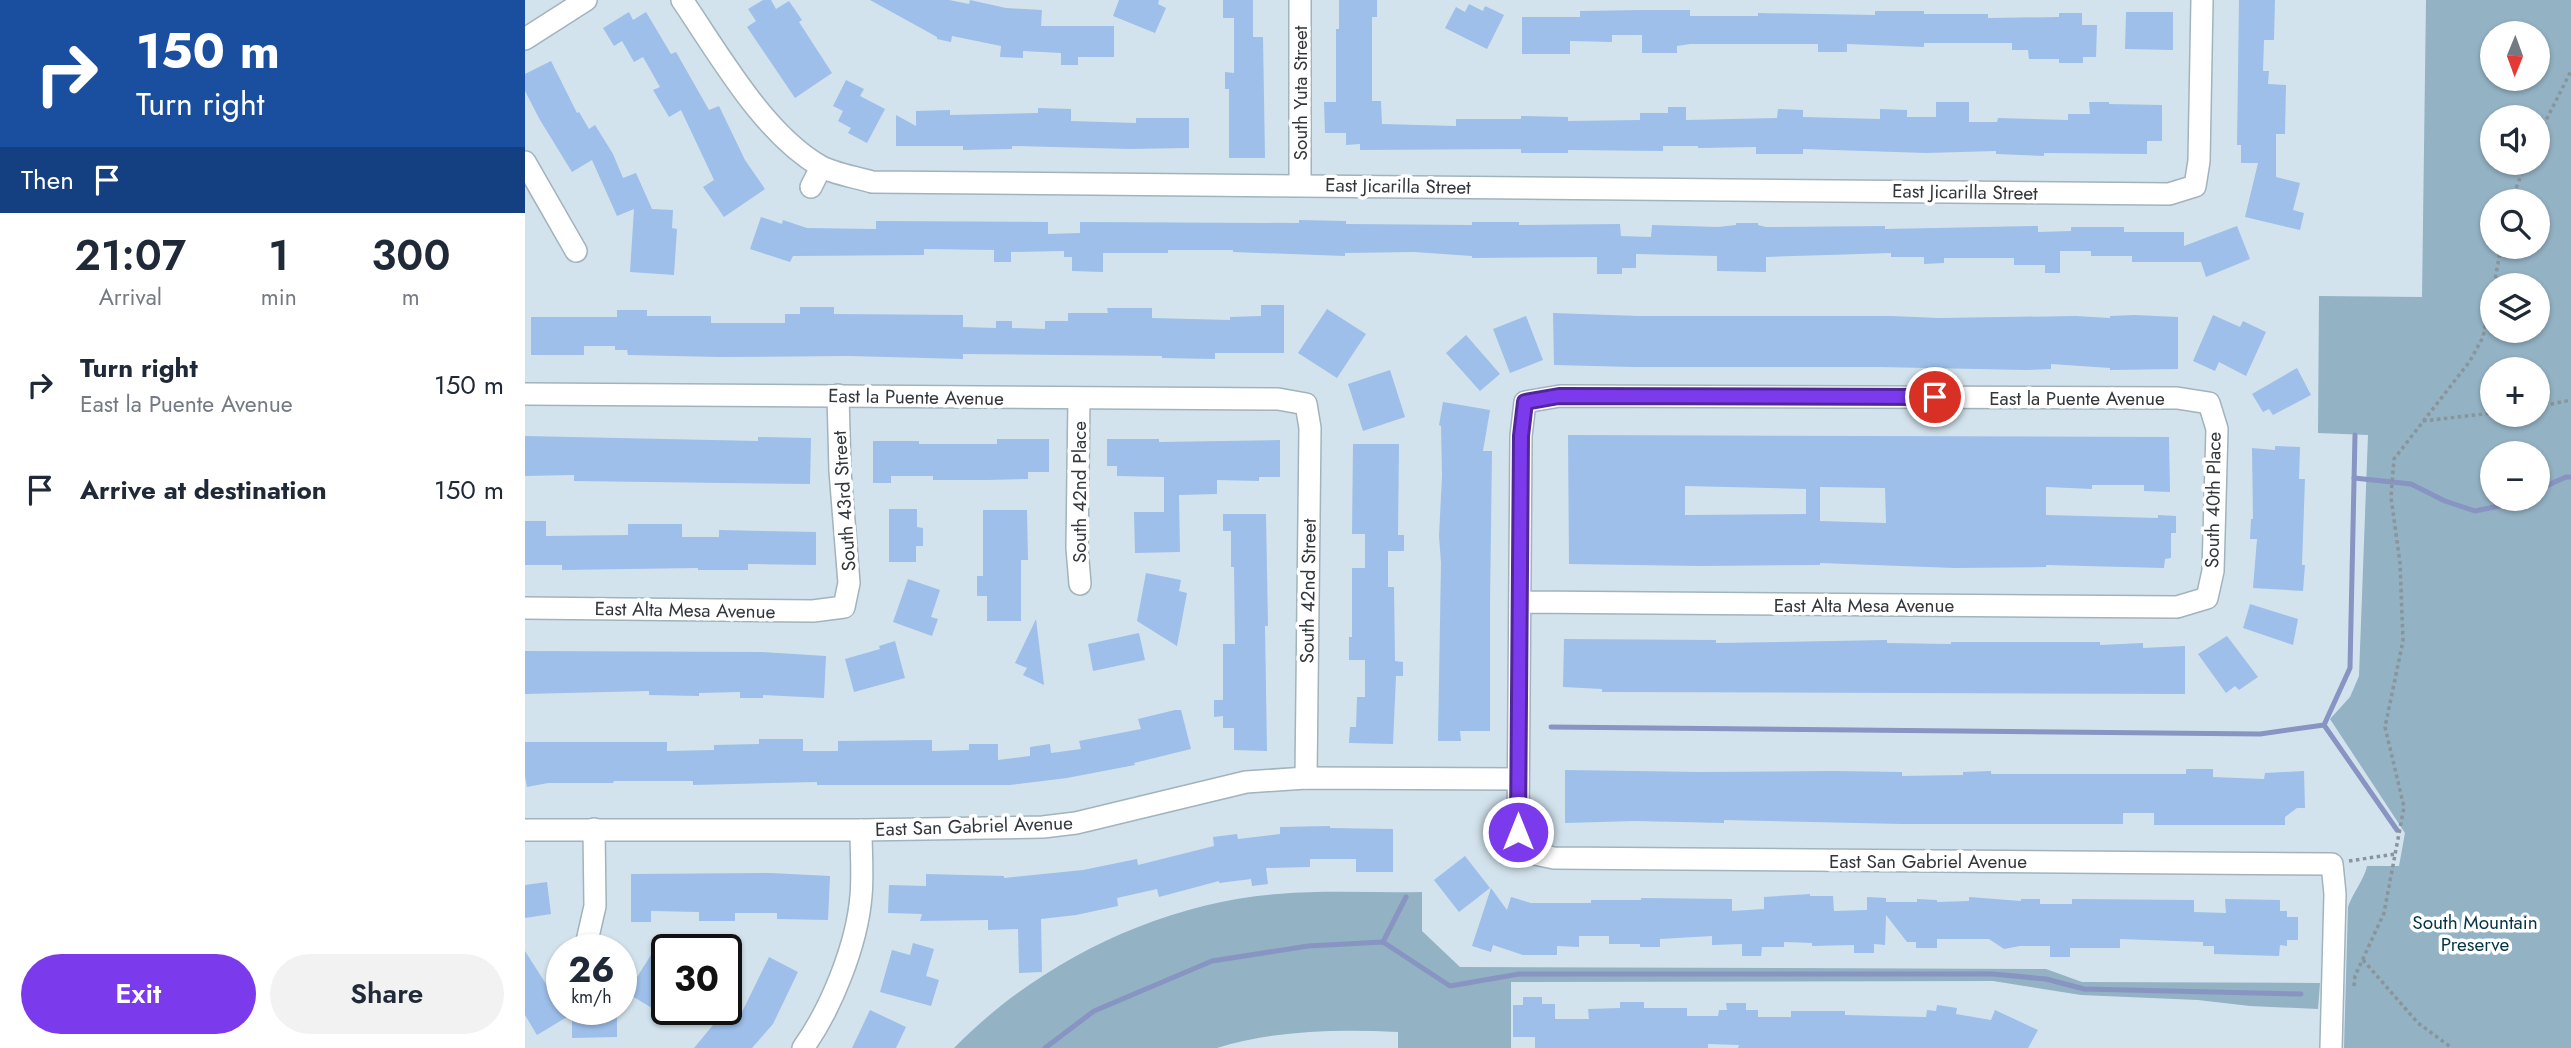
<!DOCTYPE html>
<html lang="en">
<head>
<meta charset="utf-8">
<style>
  :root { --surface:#fff; --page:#f2f2f3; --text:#1f2937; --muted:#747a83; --accent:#7c3aed }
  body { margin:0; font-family:Jost,sans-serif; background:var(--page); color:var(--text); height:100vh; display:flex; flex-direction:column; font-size:26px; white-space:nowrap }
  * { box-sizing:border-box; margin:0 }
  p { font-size:23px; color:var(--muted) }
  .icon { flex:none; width:38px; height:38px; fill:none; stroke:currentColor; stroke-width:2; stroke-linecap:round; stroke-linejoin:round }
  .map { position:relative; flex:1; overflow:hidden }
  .panel { display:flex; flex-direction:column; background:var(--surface); width:525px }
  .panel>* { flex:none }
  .top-card { background:#1a4fa0; color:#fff; overflow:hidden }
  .needle { width:46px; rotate:181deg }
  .tools { position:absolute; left:1955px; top:21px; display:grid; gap:14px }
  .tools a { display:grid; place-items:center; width:70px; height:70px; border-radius:50%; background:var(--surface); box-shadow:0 2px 5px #0004; font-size:35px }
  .speed { position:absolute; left:21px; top:934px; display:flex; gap:14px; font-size:35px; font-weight:700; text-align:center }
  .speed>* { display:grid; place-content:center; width:91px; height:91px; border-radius:50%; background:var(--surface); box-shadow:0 2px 5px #0004; line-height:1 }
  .speed small { font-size:18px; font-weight:400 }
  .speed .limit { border:4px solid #111; border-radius:10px; background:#fff; color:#111 }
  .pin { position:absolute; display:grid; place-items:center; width:60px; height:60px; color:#fff; margin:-30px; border:4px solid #fff; border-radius:50%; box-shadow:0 2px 7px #0007 }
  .me { position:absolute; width:77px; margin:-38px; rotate:0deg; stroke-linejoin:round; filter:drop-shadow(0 0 5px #0008) }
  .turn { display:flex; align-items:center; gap:24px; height:147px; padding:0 21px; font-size:32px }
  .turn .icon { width:91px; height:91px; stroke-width:2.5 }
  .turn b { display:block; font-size:49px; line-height:60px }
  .then { display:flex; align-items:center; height:66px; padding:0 21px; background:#0003; gap:14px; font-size:26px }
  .eta { display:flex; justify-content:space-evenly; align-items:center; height:119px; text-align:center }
  .eta b { font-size:42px; font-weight:600; line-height:49px }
  .cta { display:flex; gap:14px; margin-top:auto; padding:14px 21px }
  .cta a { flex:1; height:80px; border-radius:42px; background:var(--accent); color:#fff; font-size:28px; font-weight:600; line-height:80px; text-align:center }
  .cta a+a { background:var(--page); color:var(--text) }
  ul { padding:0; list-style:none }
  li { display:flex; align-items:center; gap:21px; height:105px; padding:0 21px }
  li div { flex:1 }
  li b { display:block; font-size:26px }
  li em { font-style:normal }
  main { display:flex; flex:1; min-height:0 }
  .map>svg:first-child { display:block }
</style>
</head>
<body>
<main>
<section class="panel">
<div class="top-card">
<div class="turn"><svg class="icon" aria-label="right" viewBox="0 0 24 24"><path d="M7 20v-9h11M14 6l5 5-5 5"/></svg><div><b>150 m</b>Turn right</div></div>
<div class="then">Then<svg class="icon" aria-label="arrive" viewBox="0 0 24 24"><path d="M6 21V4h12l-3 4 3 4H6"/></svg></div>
</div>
<div class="eta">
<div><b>21:07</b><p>Arrival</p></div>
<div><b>1</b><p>min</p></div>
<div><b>300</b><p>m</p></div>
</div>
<ul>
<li><svg class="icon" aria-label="right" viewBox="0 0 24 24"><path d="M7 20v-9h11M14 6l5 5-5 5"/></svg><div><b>Turn right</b><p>East la Puente Avenue</p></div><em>150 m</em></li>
<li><svg class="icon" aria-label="arrive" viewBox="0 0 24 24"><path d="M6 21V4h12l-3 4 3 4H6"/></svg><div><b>Arrive at destination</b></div><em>150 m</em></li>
</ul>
<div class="cta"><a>Exit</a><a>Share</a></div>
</section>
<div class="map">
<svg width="2046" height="1048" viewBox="0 0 2046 1048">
  <rect width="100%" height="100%" fill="#d3e3ed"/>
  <!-- green -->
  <g fill="#93b2c4" fill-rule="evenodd">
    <path d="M1901,0H2046V1048H1819L1823,907C1828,892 1839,880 1842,866H1874L1880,833L1805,719L1825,697L1834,676L1843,435L1793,433L1794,296L1897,297ZM1967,33H2012V79H1967ZM1967,117H2012V163H1967ZM1967,201H2012V247H1967ZM1967,285H2012V331H1967ZM1967,369H2012V415H1967ZM1967,453H2012V499H1967Z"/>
    <path d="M897,892V931L935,967L1521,969L1557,982L1795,983L1793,1009L1725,1006L1673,1000L1556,995L1468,981L986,982V1048H873V1032C811,1029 751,1030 692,1048H429C512,963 634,903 753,894C801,890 849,893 897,892Z"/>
  </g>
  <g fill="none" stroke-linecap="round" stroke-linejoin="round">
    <!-- stream -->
    <g stroke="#8894c2" stroke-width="5">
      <path d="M1829,478L1886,484L1920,501L1950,511L1984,504L1994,499"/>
      <path d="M2012,490L2041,477H2046"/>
      <path d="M1799,725L1872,830"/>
      <path d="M1026,727L1735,734L1799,725L1825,668L1830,435"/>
      <path d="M858,942L881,897"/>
      <path d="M520,1048L569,1011L687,961L783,946L858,942L925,986L994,974H1468L1521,979L1559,989L1776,994"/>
    </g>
  </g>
  <!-- building -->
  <g fill="#9dbfe9" fill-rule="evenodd">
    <path d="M238,0H246L251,9L264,1L277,20L274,22L307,73L270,98L222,27L231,21L223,9Z"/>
    <path d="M345,0H424L444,4L445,0L481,8L517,10L516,26H589V57H553V65H536V53L498,51V58L475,57L476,46L427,36L426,42L412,39V37Z"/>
    <path d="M594,0H634L633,4L641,8L630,33L588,16Z"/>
    <path d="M698,0H728V37H738L740,158H704V89H700V72L709,73V18H698Z"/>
    <path d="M814,0H852V17H847V101H856L857,124L931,126V119H996V116L1043,117V121L1115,120V113H1143V107H1161V120L1252,118L1253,109L1278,110V117L1355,119V109L1382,110V117H1411V102H1444V122H1472L1473,118L1543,120V114H1565L1564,102H1584V104L1637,105V141H1622V154L1519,153V156L1471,154V151L1401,153L1278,149V154H1231V147L1173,148V146H1138V151L1043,150V153H996V149L835,150V144L821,145V133H800L799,102H811V29H814Z"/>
    <path d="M1714,0H1750L1749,40H1739L1738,71H1744L1743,84L1761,85L1760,134H1751V177L1775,183L1768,210L1779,213L1775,230L1720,217L1733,163H1716V145H1712Z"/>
    <path d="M944,4L958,11L960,6L979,15L962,49L920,28L931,7L940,12Z"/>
    <path d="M1117,10H1165V16H1233V13L1350,15V11H1399V14H1463V18L1534,17V13H1557V25H1572L1571,57H1558V63H1534V59H1504L1503,50H1487V43H1399V47L1322,44V52H1293V44H1165L1152,46V53H1117V35H1087V42L1045,41V54H997V17H1055V11Z"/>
    <path d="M104,12L108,20L121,12L146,54L151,52L184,110L194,106L220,160L240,189L199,217L178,187L189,180L156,110L144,117L128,90L135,87L118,57L109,62L97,41L89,46L78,28Z"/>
    <path d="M1601,12H1648V50L1600,49Z"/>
    <path d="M26,61L52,113L54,112L64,129L70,125L88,154L98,178L111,173L127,209L148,210L147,228L152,229L149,275L105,272L109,209L92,216L67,160L47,172L15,120L0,91V74Z"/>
    <path d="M321,80L339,89L335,96L360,109L342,143L323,133L326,128L313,121L318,111L308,106Z"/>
    <path d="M513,108L546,109V121L611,123V118H664V148L604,149L487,146V149L438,150V146H371V115L391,126V111L425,110V115L513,113Z"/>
    <path d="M236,217L257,224L258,220L282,228L351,229V221L523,222V234L555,233V222L774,223V220L821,221V224L947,225V222H994V225L1095,224L1096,236L1126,237L1127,225L1193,227L1211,225V223H1233V225L1241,227L1360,226V229L1513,226V232L1546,231V227H1599V232H1659V246L1712,226L1725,259L1681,277L1676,262H1607V256H1566V251H1535V273H1520V265H1489V258H1419V263L1399,264V257H1366V253L1241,257V272L1192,271V256L1111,254V268H1097V274H1072V257L947,258V256L889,252L820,253V256L708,252V250H643V253H578V272L547,271V257H539V251L486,252V262H469V250L399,249V255L268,256L265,262L225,249Z"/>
    <path d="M736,305H759V353H690V359L637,358V356L438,354V359L324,356L195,357L103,355L102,350H90V346H59V355H6V317H92V310H122V316H186V323H260V314H275V307H309V314L438,315V327L471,328V321H487V328L520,329V321H543V313H583L582,308H627V318L705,320V317L736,316Z"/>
    <path d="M802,309L841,334L812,378L773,353Z"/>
    <path d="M1028,313L1114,316H1366L1414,318L1551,316L1585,318V316L1610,315L1653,317V369L1585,370V368L1526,364V369L1501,370L1354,367H1107L1029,365Z"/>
    <path d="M1688,315L1715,327L1718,321L1741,332L1721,376L1694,362L1690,371L1668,361Z"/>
    <path d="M1001,316L1018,360L985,373L968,329Z"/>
    <path d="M941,335L975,374L955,391L921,353Z"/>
    <path d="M1772,368L1786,395L1748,415L1744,409L1738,412L1727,394Z"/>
    <path d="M865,370L880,417L838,431L823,384Z"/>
    <path d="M918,402L965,410L958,451H967L965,605V731H935L936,741H913L916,563L914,536L917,476L916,426L914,425Z"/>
    <path d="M1043,435L1644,437L1645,492L1619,491V485H1567V489L1521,487V515L1633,518V515L1651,516V533H1646V558L1640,559L1639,568L1521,565V567L1430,568L1295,563V565L1175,566L1044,564ZM1160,486L1281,489V514L1160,515ZM1295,487L1360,488L1361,523L1295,521Z"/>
    <path d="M0,436L233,441V437L286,438L285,484L49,481V475L0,476Z"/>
    <path d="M472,439H524V472H503V479L462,480H408V476H366V483H348V441H394V444H472Z"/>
    <path d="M582,439H634V442L755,440V477H734V481L692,480V494L654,495L655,552L610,553L609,512H639V477L592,476V466H582Z"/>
    <path d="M828,444H874L873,535H879V551H863V587H869L870,661L878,662V676H871L868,744L824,743L825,727H831L832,697H840V660H824V637H827V568H840V534H827Z"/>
    <path d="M1750,446L1775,447L1774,479H1780L1777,565H1780L1778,591L1728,588L1732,539H1725L1726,519H1728L1727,448L1750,450Z"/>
    <path d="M364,509H392V527L398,528V546H391V562H364Z"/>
    <path d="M458,510H502L503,560H496V621H462V596H452V576H458Z"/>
    <path d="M698,514H741L743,626H740L742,751L709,750V728H698V716L689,717V700H698V644H710L709,567H706V531H698Z"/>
    <path d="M0,521H21V536L103,535V524H157V537H194V530L291,532V565L223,564V570H173V568L37,570V565H0Z"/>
    <path d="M621,573L656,580L654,591L662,593L652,646L612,621Z"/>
    <path d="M383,579L415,590L406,617L413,619L407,636L368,622Z"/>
    <path d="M1725,604L1773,619L1768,645L1718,628Z"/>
    <path d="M511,619L518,676L519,685L498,675L502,668L490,663Z"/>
    <path d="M614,633L620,660L568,671L563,644Z"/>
    <path d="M1702,636L1733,677L1714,690L1710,686L1701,693L1673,654Z"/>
    <path d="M1039,639L1191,640V643L1362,640V643L1426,644V642H1575V645L1618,643V648L1660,646V694L1077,692V689L1038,687Z"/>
    <path d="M370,641L380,678L329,692L320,659L355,649L354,646Z"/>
    <path d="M0,651L237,652L301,656L299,698L238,695V698H215V692L174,693V696L124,695V691L0,694Z"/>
    <path d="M650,710H656L666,749L609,763L610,765L542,778L485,785H292V782L168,785V781H89L88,783H23L2,787L0,776V742H142V751L189,750V745L234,744V739H278V751H313V741L407,740V751L444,750V744H473V760L505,756V747L525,744L526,753L556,749L554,741L616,729L613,719Z"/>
    <path d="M1661,769H1688V777L1739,779L1740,773L1779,771L1780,808H1772L1760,817V825H1629V813H1598V824H1377L1199,820V823L1110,821L1040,823V770L1175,772L1308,771L1377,772V776L1438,775V772L1466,771V774H1661Z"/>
    <path d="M805,826V828L868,829V872H831V859H785V867L741,868L743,884L727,886L726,879L694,883V881L634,897L632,889L592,898L593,906L551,915L516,919L517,972L494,973L493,929L463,930V920L395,921L397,914L363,913L364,885L401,886V874L479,876V878L558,870L612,859L613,865L689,846L688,837L712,834L713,839L755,834V827Z"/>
    <path d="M940,856L965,888L934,912L909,880Z"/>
    <path d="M245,873L305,876L303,920L252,919V913H210V921H174V912L126,911V922H106V874Z"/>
    <path d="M22,882L26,914L0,918V885Z"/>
    <path d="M966,888L982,910L986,897L1006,903H1066V900H1116V898L1207,899V911L1239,909V897L1285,894V896H1308L1309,911L1342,910V897L1361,898V902H1392V899L1412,900V902L1444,901V897L1496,901V899H1515V904H1547V899L1669,900V912L1701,913L1700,899L1755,900V911H1762V917H1773V940H1762V946L1755,945L1754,956L1689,954V946H1678V942L1595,939V948H1545V957H1525V946H1495L1479,949L1464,939H1412V948H1391V942H1382L1361,915L1360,945L1349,944V953H1329V945L1287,946V943L1259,942V947H1237L1236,956H1217V944L1187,945V936L1135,939V947H1115V944H1084V936H1054V947L1032,946V955H998L968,945L966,952L947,946Z"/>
    <path d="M388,943L409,949L401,976L414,980L406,1006L355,992L367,950L385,955Z"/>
    <path d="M131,947L142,953V1017L102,993Z"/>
    <path d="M0,951L42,1017L12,1035L0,1015Z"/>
    <path d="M244,957L273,972L248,1024L227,1048H169L198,1013L202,1016L209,1008L216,1014Z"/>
    <path d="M998,997H1017V1004H1030V1019H1064L1063,1009L1095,1008V1002H1119V1008H1162V1016H1193L1194,1010H1202L1201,1003H1221V1010H1233V1017H1266V1011H1320V1015L1401,1017L1402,1010L1411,1011L1412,1005L1432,1008L1431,1014L1466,1020L1470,1010L1513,1030L1503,1048H1213L1214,1045L1183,1044V1048H1010V1037H988V1005H998Z"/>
    <path d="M47,1010H92V1037L47,1038Z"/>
    <path d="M345,1010L381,1027L371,1048H327Z"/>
  </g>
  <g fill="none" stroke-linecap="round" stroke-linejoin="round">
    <defs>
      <g id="street">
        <path d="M157,0C194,54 238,133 295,166C309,174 331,177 347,182L1644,194L1670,186L1674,161L1677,0"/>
        <path d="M0,39L61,0"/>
        <path d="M0,162L51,251"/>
        <path d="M775,185V0"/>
        <path d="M286,187L296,167"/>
        <path d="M0,394L753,399L781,404L785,428L781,778"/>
        <path d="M554,399L552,548L555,584"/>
        <path d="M995,602L1652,607L1682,598L1688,571L1692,429L1684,403L1652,398L1035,396L1000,402L996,436L993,832L1000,852L1029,858L1807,864L1810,894L1806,1048"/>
        <path d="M0,608L288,611L319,607L324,583L315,471L313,395"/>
        <path d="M0,830H336L518,827L551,823L721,782L781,778L993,779"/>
        <path d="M62,941L70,906L69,829"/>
        <path d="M278,1048C306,1009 332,945 336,896C338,875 336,852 336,830"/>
      </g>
    </defs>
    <!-- street casing -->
    <use href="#street" stroke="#a2b3bc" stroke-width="24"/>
    <!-- path -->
    <g stroke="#89949b" stroke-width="3.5" stroke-dasharray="3.5 3.5" stroke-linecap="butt">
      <path d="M2012,138L2046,71"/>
      <path d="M1986,201L2001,163"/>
      <path d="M1969,285L1976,247"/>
      <path d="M2012,407L2046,400"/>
      <path d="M1898,421L1967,413"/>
      <path d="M1824,861L1870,854"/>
      <path d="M1838,960L1893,1023L1927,1048"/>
      <path d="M1829,986L1830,976L1859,913L1879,807L1860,727L1878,641L1875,563L1866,497L1869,459L1945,361L1958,337L1967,293"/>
    </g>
    <!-- street -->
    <use href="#street" stroke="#fff" stroke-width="21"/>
  </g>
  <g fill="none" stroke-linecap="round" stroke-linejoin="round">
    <defs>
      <path id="route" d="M993,832L996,436L1000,402L1034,396L1410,397"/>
    </defs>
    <!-- route casing -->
    <use href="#route" stroke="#51269a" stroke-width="18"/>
    <!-- route -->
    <use href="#route" stroke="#7c3aed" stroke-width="12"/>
  </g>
  <g text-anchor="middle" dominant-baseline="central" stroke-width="7" stroke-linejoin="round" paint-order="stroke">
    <!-- street labels -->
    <g font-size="19" fill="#31373b" stroke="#fff">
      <text transform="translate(775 93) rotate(-90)">South Yuta Street</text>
      <text transform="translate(873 186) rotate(1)">East Jicarilla Street</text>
      <text transform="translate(1440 192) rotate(1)">East Jicarilla Street</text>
      <text transform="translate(391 397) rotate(1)">East la Puente Avenue</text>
      <text x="1552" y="398">East la Puente Avenue</text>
      <text transform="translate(554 492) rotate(-90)">South 42nd Place</text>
      <text transform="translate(1688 500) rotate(-89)">South 40th Place</text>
      <text transform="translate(319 501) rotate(-94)">South 43rd Street</text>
      <text transform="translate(783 591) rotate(-89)">South 42nd Street</text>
      <text x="1339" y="605">East Alta Mesa Avenue</text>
      <text transform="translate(160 610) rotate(1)">East Alta Mesa Avenue</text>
      <text transform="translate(449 826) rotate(-2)">East San Gabriel Avenue</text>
      <text x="1403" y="861">East San Gabriel Avenue</text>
    </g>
    <!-- park labels -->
    <g font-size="19" fill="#043348" stroke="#fff">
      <text x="1950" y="922">South Mountain<tspan x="1950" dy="22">Preserve</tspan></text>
    </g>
  </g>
</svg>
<div class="tools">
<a><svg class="needle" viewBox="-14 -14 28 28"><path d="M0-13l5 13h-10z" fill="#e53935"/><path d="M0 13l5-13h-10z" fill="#747a83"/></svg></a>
<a><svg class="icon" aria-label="sound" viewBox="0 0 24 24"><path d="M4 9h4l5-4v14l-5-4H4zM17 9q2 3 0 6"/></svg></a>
<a><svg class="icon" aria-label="search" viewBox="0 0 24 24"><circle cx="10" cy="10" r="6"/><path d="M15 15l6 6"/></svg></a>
<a><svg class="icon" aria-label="layers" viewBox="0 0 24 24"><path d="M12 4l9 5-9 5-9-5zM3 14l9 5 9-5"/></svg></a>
<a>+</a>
<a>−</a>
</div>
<div class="speed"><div>26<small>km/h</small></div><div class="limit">30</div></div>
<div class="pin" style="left:1410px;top:397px;background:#d93025"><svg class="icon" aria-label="arrive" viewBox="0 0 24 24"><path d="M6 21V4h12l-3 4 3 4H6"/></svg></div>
<svg class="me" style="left:993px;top:832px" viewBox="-20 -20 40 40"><circle r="17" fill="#7c3aed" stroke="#fff" stroke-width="3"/><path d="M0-11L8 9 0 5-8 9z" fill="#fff"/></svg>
</div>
</main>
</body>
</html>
